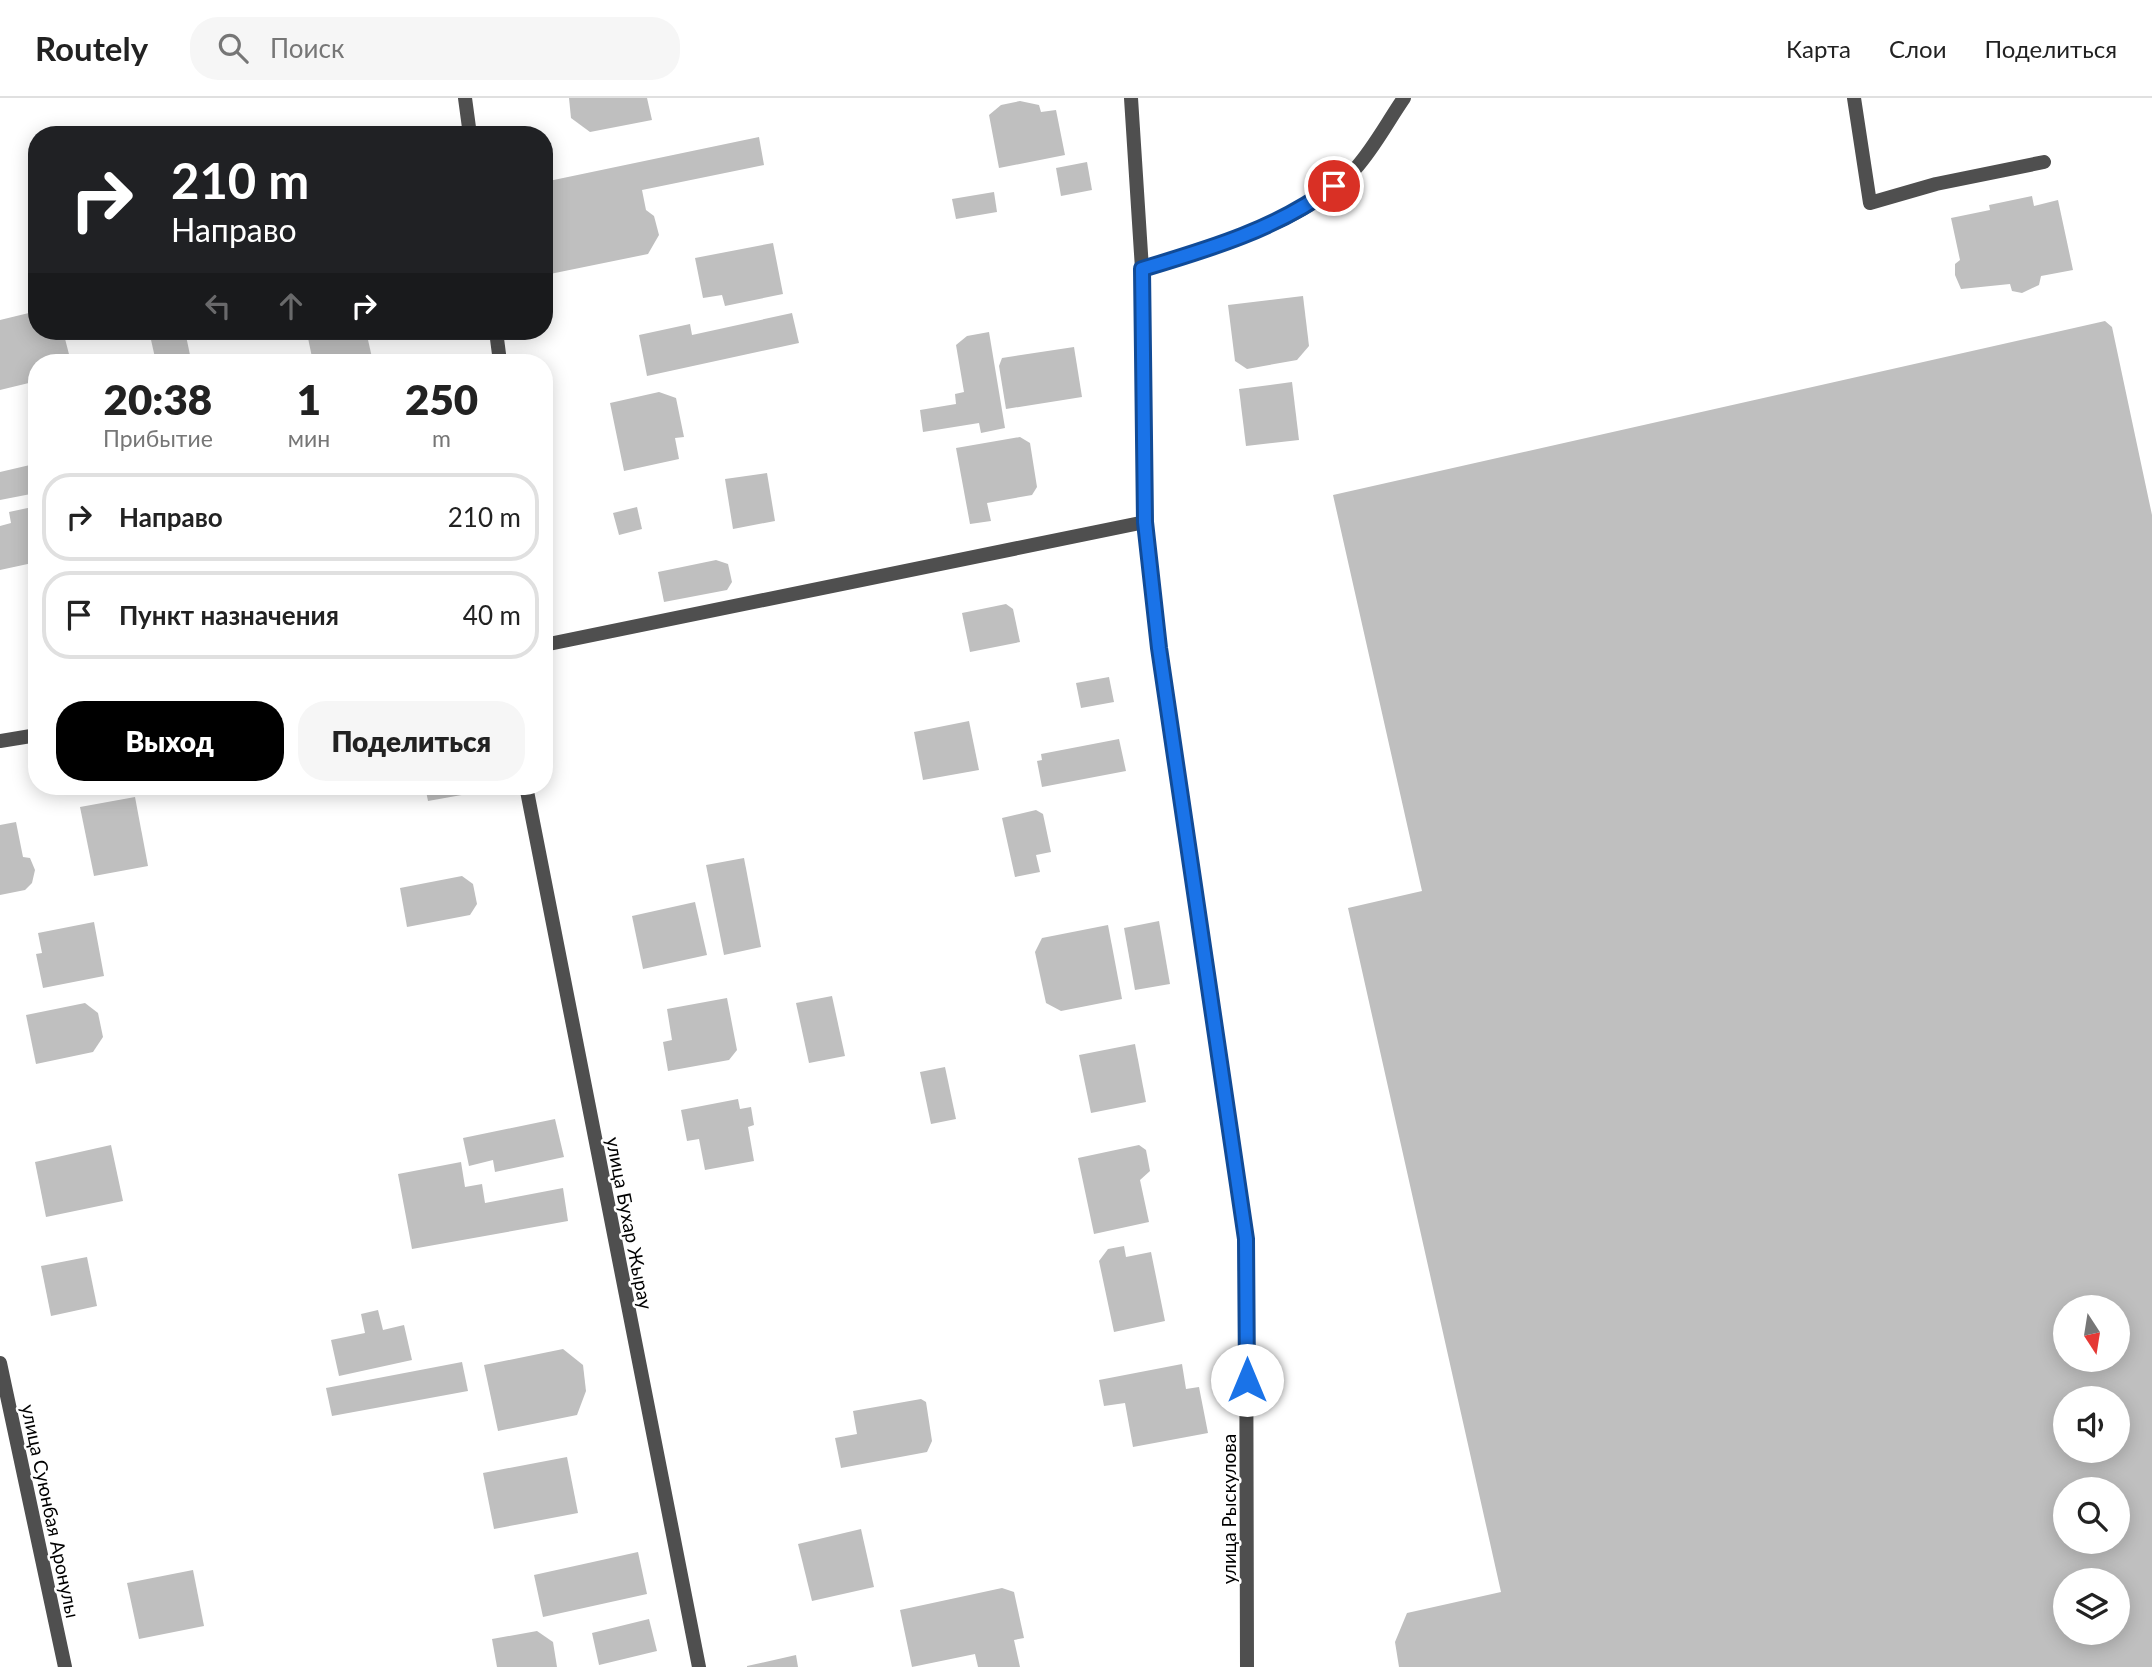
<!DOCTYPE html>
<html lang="ru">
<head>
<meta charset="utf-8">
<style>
  :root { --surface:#fff; --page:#f6f6f6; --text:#222; --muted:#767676; --line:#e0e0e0; --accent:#000 }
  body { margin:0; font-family:Lato,sans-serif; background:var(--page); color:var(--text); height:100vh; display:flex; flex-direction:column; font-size:26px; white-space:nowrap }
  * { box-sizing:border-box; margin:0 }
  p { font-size:23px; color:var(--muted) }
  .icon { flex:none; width:38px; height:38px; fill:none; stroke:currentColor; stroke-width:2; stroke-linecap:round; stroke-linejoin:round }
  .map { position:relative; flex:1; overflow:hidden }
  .drawer { position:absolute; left:28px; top:256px; width:525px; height:441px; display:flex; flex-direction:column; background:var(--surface); border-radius:28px; box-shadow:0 4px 18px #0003 }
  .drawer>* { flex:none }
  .banner { position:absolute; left:28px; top:28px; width:525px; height:214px; border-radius:28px; box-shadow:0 4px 18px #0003; background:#202124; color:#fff; overflow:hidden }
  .needle { width:46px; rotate:168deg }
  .controls { position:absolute; left:2053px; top:1197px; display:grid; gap:14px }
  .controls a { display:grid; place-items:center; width:77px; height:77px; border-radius:50%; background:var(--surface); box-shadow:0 4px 18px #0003; font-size:35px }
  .pin { position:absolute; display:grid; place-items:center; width:60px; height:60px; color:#fff; margin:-30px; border:4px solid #fff; border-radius:50%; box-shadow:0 2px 7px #0007 }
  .me { position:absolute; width:77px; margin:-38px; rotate:0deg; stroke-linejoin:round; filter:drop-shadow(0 0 5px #0008) }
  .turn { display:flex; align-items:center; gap:24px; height:147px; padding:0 28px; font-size:32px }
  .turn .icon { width:91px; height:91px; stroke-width:2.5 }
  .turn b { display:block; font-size:49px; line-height:60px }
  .lanes { display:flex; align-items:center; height:66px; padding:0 28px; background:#0003; justify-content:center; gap:35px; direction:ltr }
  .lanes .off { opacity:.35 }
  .eta { display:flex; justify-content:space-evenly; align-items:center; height:119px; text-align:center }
  .eta b { font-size:42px; font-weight:800; line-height:49px }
  .primary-button { display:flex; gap:14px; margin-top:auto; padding:14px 28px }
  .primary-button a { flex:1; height:80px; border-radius:28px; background:var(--accent); color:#fff; font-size:28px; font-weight:800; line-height:80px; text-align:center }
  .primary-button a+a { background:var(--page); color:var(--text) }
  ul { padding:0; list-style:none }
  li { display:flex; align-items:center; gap:21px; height:88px; margin:0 14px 10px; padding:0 14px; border:4px solid var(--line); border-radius:28px }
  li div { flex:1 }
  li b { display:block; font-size:26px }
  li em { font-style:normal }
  header { display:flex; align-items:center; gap:42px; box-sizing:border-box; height:98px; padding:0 35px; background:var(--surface); border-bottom:2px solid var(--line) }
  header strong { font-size:33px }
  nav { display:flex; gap:38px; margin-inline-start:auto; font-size:24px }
  .search { width:490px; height:63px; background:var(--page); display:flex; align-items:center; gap:18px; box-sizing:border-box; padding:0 24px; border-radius:28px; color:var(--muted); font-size:26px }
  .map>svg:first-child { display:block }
</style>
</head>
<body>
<header>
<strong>Routely</strong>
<div class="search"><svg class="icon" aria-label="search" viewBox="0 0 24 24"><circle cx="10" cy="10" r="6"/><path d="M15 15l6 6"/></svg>Поиск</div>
<nav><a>Карта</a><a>Слои</a><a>Поделиться</a></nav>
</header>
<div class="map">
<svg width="2152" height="1569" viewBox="0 0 2152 1569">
  <rect width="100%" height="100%" fill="#fff"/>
  <!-- building -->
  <g fill="#bfbfbf" fill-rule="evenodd">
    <path d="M569,0H647L652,22L590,34L571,20Z"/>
    <path d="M1020,3L1039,7L1041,14L1056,12L1065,57L999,70L989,17L1001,7Z"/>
    <path d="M759,39L764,67L642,92L646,112L654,118L659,137L648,156L545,177L544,84Z"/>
    <path d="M1087,64L1092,92L1061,98L1056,70Z"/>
    <path d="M994,94L997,114L956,121L952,101Z"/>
    <path d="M2032,98L2034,108L2058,102L2073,172L2041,178L2039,187L2022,195L2012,193L2010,186L1961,191L1955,177V166L1960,162L1951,120L1990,112L1989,107Z"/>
    <path d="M773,145L783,196L725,208L722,197L703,200L695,160Z"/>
    <path d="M1303,198L1309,248L1297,262L1247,271L1235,263L1228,207Z"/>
    <path d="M37,213V233H63L71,264H37V283L0,292V222Z"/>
    <path d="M792,215L799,245L647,278L639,237L690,226L692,237Z"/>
    <path d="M2105,223L2112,229L2152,417V1569H1399L1395,1544L1407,1515L1501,1494L1348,810L1422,793L1333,397ZM2065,1209H2118V1262H2065ZM2065,1300H2118V1353H2065ZM2065,1391H2118V1444H2065ZM2065,1482H2118V1535H2065Z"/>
    <path d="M149,233H185L190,257L156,264Z"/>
    <path d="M342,233H366L373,264H313L308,240Z"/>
    <path d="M989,234L1005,330L981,335L979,325L923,334L920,312L956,306L955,296L964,294L956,247L967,238Z"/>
    <path d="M1074,249L1082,299L1006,311L999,268L1002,260Z"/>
    <path d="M1292,284L1299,342L1246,348L1239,291Z"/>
    <path d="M659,294L676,300L684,339L675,340L679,361L624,373L610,305Z"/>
    <path d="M1020,339L1030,345L1037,389L1032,397L987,405L991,423L970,426L956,350Z"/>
    <path d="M30,367L36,395L0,402V374Z"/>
    <path d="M767,375L775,423L733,431L725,381Z"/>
    <path d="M37,408V464L0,472V428L11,425L9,414Z"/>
    <path d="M637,409L642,431L619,437L613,415Z"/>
    <path d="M716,462L728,466L732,484L727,492L664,504L658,474Z"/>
    <path d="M1006,506L1013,511L1020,544L970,554L962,515Z"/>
    <path d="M1109,579L1114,604L1081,610L1076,585Z"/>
    <path d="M969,623L979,672L923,682L914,634Z"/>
    <path d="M1119,641L1126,673L1042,689L1037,663L1042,662L1041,656Z"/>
    <path d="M425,688H483L484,693L428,703Z"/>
    <path d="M135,699L148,768L94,778L80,709Z"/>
    <path d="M1036,712L1043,716L1051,754L1036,757L1040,774L1015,779L1002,720Z"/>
    <path d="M16,724L23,759L30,760L35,772L32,785L25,792L0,797V727Z"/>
    <path d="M744,760L761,849L724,857L706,767Z"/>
    <path d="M462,778L473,786L477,806L470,817L407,829L400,790Z"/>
    <path d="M695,804L707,857L643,871L632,818Z"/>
    <path d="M1159,823L1170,886L1135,892L1124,830Z"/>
    <path d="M94,824L104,878L43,890L36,856L42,855L38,835Z"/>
    <path d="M1108,827L1122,901L1061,913L1046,905L1035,854L1042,840Z"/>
    <path d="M832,898L845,958L809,965L796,905Z"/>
    <path d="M727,900L737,952L729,962L668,973L663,944L672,942L667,911Z"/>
    <path d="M85,905L98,915L103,939L93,954L36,966L26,917Z"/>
    <path d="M1135,946L1146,1004L1091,1015L1079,957Z"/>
    <path d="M945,969L956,1021L931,1026L920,974Z"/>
    <path d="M738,1001L740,1011L751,1009L754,1027L748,1029L754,1063L705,1072L699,1041L687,1043L681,1012Z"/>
    <path d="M555,1021L564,1059L495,1074L493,1062L469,1068L463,1040Z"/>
    <path d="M111,1047L123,1103L46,1119L35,1064Z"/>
    <path d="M1139,1047L1146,1052L1150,1073L1140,1082L1149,1124L1094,1136L1078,1060Z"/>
    <path d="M461,1064L465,1089L482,1086L485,1105L563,1090L568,1123L412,1151L398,1076Z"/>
    <path d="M1124,1148L1126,1159L1151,1154L1165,1223L1114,1234L1099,1163L1108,1151Z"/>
    <path d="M87,1159L97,1208L51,1218L41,1168Z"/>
    <path d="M378,1212L383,1232L404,1227L412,1262L339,1278L331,1242L365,1235L361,1216Z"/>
    <path d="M563,1251L583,1267L586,1293L577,1317L498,1333L484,1267Z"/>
    <path d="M462,1264L468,1293L332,1318L326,1290Z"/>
    <path d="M1182,1266L1186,1291L1199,1289L1208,1335L1133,1349L1125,1305L1104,1308L1099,1282Z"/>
    <path d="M921,1301L926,1304L932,1343L927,1354L841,1370L835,1340L857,1336L853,1313Z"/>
    <path d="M567,1359L578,1415L494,1431L483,1375Z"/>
    <path d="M861,1431L874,1489L812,1503L798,1446Z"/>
    <path d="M638,1454L647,1496L543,1519L534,1477Z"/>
    <path d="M193,1472L204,1528L139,1541L127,1485Z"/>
    <path d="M1002,1490L1014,1494L1024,1540L1014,1542L1020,1569H978L975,1556L912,1569L900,1512Z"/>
    <path d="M649,1521L657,1553L599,1567L592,1535Z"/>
    <path d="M537,1533L553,1544L557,1569H497L492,1541Z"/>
    <path d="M796,1557L798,1569H747V1568Z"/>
  </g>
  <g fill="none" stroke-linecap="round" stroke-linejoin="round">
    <!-- service -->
    <path stroke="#4f4f4f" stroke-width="14" d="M1854,0L1870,105L1936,86L2044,64"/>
    <!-- minor -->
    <g stroke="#4f4f4f" stroke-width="14">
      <path d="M465,0L470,37"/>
      <path d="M1131,0L1142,171L1145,424L1159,550L1246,1141L1247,1569"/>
      <path d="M1142,171C1208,152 1307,124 1355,71C1374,50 1388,23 1404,0"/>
      <path d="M496,233L500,264"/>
      <path d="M544,547L1145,424"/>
      <path d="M0,643L37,637"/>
      <path d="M526,688L699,1569"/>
    </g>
    <!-- tertiary -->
    <path stroke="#4f4f4f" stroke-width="14" d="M0,1265L65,1569"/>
  </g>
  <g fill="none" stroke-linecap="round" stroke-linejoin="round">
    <defs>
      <path id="route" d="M1247,1282L1246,1141L1159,550L1145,424L1142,171C1209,151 1277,131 1334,88"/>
    </defs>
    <!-- route casing -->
    <use href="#route" stroke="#114b97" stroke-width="18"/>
    <!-- route -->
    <use href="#route" stroke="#1a73e8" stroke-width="12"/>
  </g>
  <g text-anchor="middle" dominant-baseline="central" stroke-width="5" stroke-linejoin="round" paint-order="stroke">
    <!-- street labels -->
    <g font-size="19" fill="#000" stroke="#fff">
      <text transform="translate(630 1125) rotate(79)">улица Бухар Жырау</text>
      <text transform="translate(1228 1411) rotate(-90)">улица Рыскулова</text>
      <text transform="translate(51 1413) rotate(78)">улица Суюнбая Аронулы</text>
    </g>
  </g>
</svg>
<div class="controls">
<a><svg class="needle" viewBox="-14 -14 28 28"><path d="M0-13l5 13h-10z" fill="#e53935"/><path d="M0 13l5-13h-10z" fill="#767676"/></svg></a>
<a><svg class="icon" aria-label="sound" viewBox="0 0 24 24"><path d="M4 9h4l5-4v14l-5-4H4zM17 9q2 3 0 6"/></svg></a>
<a><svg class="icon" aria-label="search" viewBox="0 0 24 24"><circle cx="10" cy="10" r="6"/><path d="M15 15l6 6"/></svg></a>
<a><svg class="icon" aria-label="layers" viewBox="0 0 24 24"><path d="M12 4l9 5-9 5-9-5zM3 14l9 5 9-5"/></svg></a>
</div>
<div class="pin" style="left:1334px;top:88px;background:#d93025"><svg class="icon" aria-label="arrive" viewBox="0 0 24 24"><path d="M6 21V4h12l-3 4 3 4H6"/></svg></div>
<svg class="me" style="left:1247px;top:1282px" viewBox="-20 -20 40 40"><circle r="19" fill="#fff"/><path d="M0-13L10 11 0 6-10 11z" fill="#1a73e8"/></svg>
<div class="banner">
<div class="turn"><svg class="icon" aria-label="right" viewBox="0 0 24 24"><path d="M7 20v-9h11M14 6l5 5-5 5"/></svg><div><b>210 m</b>Направо</div></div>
<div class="lanes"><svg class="icon off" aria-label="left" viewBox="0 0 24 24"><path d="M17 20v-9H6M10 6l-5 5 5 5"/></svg><svg class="icon off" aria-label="ahead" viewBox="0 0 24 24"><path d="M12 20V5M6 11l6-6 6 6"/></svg><svg class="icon" aria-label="right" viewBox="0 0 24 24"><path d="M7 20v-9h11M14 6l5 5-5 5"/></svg></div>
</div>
<section class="drawer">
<div class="eta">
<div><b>20:38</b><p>Прибытие</p></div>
<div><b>1</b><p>мин</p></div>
<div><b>250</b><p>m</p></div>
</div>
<ul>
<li><svg class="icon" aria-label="right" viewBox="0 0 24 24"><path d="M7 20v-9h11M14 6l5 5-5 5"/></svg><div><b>Направо</b></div><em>210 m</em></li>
<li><svg class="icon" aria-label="arrive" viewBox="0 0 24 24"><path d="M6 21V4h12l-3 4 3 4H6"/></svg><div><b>Пункт назначения</b></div><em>40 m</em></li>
</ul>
<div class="primary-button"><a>Выход</a><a>Поделиться</a></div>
</section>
</div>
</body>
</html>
